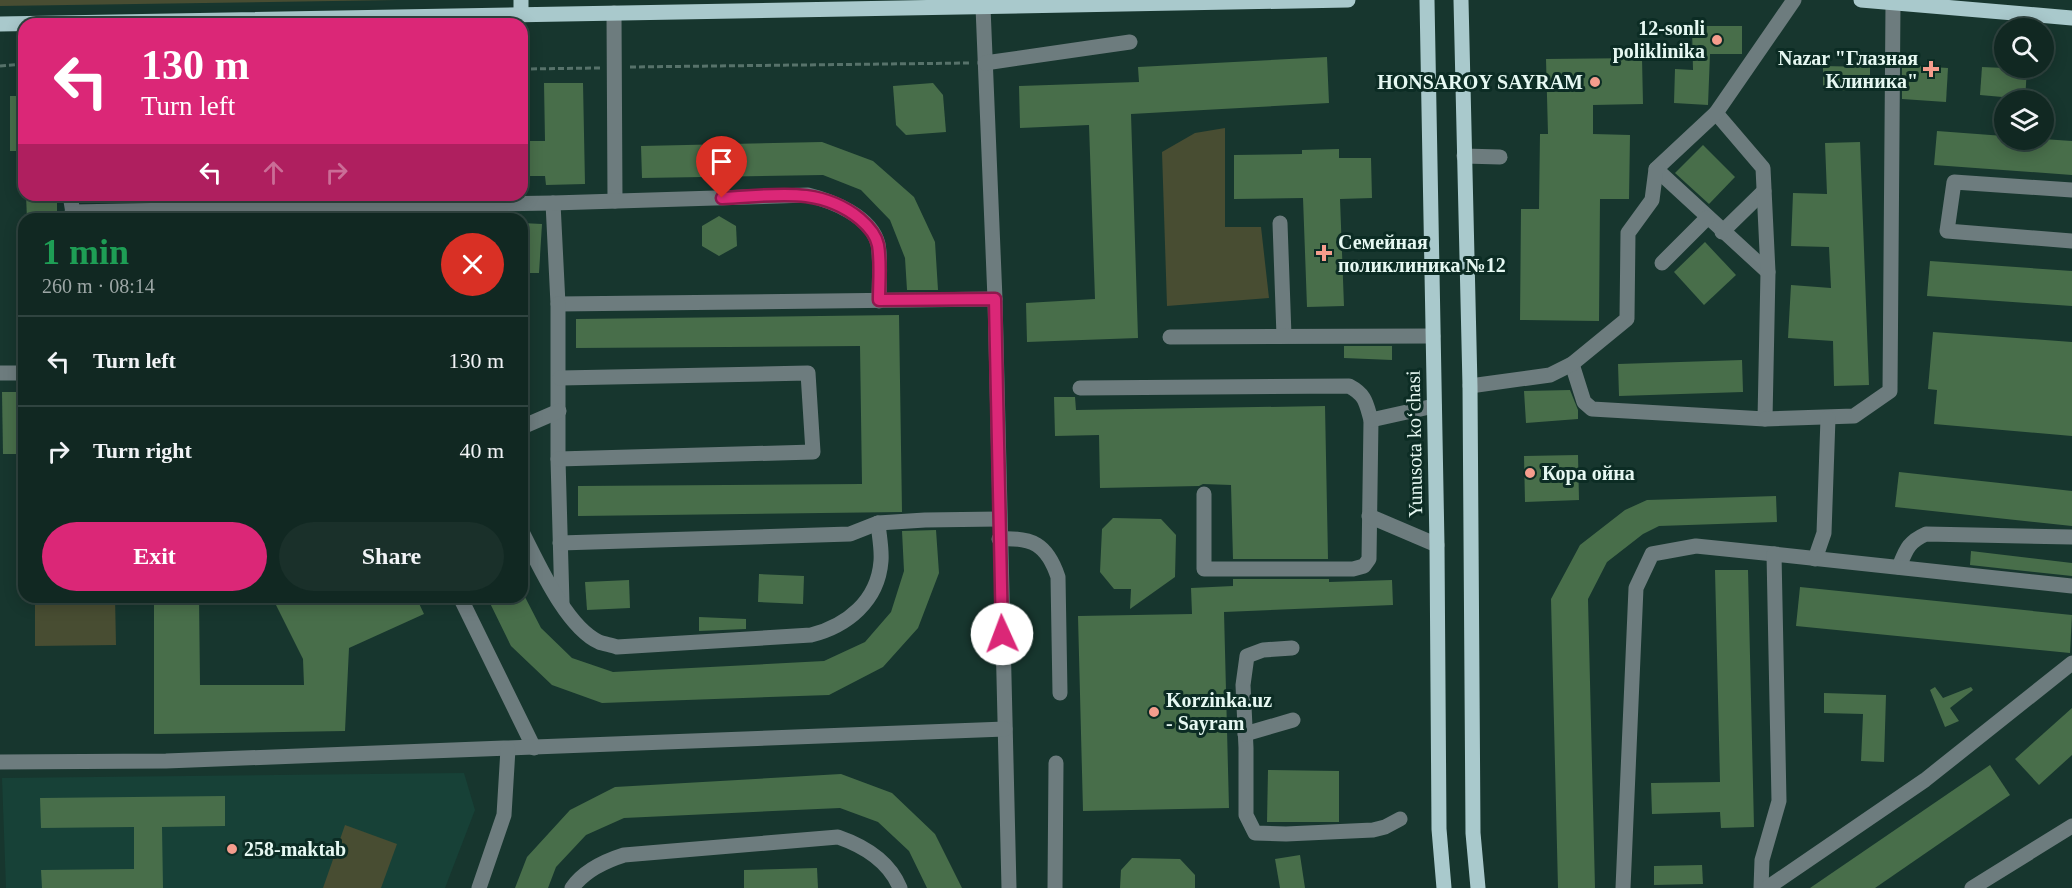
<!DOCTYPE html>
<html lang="en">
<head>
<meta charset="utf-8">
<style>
  :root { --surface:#112822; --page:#1a302a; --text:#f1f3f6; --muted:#9ca6a5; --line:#304440; --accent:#db2777 }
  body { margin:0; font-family:"Times New Roman",serif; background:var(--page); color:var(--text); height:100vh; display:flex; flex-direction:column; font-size:22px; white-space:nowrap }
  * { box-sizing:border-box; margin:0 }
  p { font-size:20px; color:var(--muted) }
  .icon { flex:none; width:33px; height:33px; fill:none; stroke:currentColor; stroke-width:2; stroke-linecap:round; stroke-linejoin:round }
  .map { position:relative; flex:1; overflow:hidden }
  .side { position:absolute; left:18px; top:213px; width:510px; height:390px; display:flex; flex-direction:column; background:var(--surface); border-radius:18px; box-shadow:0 3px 15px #0003,0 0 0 2px var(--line) }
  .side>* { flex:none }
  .guide { position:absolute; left:18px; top:18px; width:510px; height:183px; border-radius:18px; box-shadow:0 3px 15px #0003,0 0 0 2px var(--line); background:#db2777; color:#fff; overflow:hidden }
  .fabs { position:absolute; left:1994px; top:18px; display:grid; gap:12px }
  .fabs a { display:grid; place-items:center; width:60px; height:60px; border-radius:50%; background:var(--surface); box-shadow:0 3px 15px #0003,0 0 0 2px var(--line); font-size:30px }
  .pin { position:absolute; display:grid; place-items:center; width:51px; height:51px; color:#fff; margin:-62px -26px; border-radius:50% 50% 50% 0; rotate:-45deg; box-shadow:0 0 6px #0007 }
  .pin .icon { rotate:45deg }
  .me { position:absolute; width:66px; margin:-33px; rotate:358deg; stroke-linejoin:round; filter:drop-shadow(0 0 4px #0008) }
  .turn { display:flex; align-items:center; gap:21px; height:126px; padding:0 24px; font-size:27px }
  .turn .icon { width:78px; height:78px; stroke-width:2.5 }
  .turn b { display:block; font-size:42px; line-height:51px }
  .lanes { display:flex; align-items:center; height:57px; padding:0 24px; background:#0003; justify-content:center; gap:30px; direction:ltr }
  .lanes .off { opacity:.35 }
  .round { display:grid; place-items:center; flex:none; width:63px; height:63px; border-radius:32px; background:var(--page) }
  .summary { display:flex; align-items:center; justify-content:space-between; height:102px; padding:0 24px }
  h1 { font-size:36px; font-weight:600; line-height:45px; color:#1e9e55 }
  .cta { display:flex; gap:12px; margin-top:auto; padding:12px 24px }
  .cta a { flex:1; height:69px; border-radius:36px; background:var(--accent); color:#fff; font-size:24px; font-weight:600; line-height:69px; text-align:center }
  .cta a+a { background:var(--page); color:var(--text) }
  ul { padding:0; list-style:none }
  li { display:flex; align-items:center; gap:18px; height:90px; padding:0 24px; border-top:2px solid var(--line) }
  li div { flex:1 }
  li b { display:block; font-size:22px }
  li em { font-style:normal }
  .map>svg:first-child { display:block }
</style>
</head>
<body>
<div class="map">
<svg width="2072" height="888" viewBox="0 0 2072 888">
  <rect width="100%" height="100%" fill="#17362e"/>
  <!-- built -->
  <path fill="#174137" d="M464,773L475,810L445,888H6L2,778Z"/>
  <!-- green -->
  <g fill="#484d32">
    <path d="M0,0H398L0,6Z"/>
    <path d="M1225,128V227H1261L1269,298L1167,306L1162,152L1195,133Z"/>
    <path d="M35,597H115L116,645L35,646Z"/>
    <path d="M345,825L397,844L381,888H323Z"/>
  </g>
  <!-- building -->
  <g fill="#486e4a">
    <path d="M1692,26H1742V54H1710L1708,105L1674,103L1675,69L1693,70Z"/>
    <path d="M1327,57L1329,103L1131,114L1138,338L1027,342L1026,303L1095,299L1089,125L1020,128L1019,86L1139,82L1138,67Z"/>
    <path d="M1642,58L1643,104L1593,105V134L1630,135L1629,199H1600L1599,321L1520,320L1521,209H1539L1540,134H1548L1546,59Z"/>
    <path d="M1902,65L1948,68L1946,102L1902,99Z"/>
    <path d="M1823,66L1870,67V91L1823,90Z"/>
    <path d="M1982,67L2027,69L2025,99L1980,95Z"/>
    <path d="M544,83H583L585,184L546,185L545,176H522V141H545Z"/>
    <path d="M933,83L943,95L946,132L906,135L896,125L893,86Z"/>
    <rect x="10" y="96" width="14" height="55"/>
    <path d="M1937,131L2004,136V140L2043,139L2072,141V175L1934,165Z"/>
    <path d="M822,142L873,161L914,197L935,242L938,290H907L905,258L890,220L861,190L823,175L642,178L641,146Z"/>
    <path d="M1860,142L1869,385L1834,386L1833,341L1788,338L1791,285L1831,288L1829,247L1791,246L1793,193L1827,194L1825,143Z"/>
    <path d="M1703,145L1735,177L1709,204L1675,173Z"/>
    <path d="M1339,149V158H1371L1372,198L1340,199L1344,306L1307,307L1303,198L1234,199V155L1302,154V150Z"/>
    <path d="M26,195H57V219H27Z"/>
    <path d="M719,216L736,226L737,246L719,256L702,246V226Z"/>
    <path d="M522,223L542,224L539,273H522Z"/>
    <path d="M1705,242L1736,275L1704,305L1674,272Z"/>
    <path d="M1930,261L2072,271V306L1927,296Z"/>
    <path d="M899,315L902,512L578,516V486L862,484L860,346L576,348V319Z"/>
    <path d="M1933,332L2072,342V436L1934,424L1937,390L1928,389Z"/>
    <path d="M1344,346H1392V360L1344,358Z"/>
    <path d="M1742,360L1743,392L1619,396L1618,364Z"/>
    <path d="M1570,390L1578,410V419L1526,423L1524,391Z"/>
    <path d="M2,392H24V454H3Z"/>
    <path d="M1054,397H1075L1076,410L1325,406L1328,559H1233L1231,485L1203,484L1199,486L1100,488L1099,435L1055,436Z"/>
    <path d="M1578,455L1579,500L1525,502L1524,456Z"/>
    <path d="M1899,472L2072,491V526L1895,507Z"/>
    <path d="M1776,496L1777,522L1659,526L1643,534L1607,562L1588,599L1595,888H1558L1551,599L1580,545L1625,510L1647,500Z"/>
    <path d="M1113,518L1161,519L1176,535L1175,577L1130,609L1131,589H1114L1100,572L1102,529Z"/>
    <path d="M936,530L939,573L918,628L883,667L829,695L602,703L552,685L511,646L487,597H525L541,628L572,658L613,672L824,661L865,642L891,612L904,571L902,531Z"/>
    <path d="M1971,551L2072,563V576L1970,565Z"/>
    <path d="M1715,570H1748L1754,827L1721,828L1720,812L1652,814L1651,783L1720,782Z"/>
    <path d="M759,574L804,576L803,604L758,602Z"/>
    <path d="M1233,579H1329V582L1392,580L1393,605L1224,612L1229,808L1083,811L1078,616L1192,614L1191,588L1233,586Z"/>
    <path d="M629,580L630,608L587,610L585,582Z"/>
    <path d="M1800,587L2072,615L2070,653L1796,626Z"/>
    <path d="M154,597H199L200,685H304L303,659L272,597H416L424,614L349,648L345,731L154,734Z"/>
    <path d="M699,617L746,619V629L699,631Z"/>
    <path d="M1935,687L1943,698L1971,687L1973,690L1950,708L1959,721L1945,727L1930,690Z"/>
    <path d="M1824,693L1886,695L1884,762L1861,761L1863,714L1824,713Z"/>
    <path d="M2072,708V755L2039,785L2015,759Z"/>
    <path d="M1990,765L2010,795L1875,888H1810Z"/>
    <path d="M1268,770L1339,771V822H1267Z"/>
    <path d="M841,774L892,793L935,834L962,888H927L909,851L878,822L840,808L624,818L586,835L556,867L548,888H515L527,857L570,810L615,787Z"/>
    <path d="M225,796V826L162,827L163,888H42L41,870L134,869V827L41,828L40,798Z"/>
    <path d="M1300,855L1305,888H1280L1275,859Z"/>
    <path d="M1132,858L1180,859L1195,875V888H1120L1121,870Z"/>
    <path d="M1702,865L1703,884L1654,885V866Z"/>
    <path d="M817,868L818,888H744V870Z"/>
  </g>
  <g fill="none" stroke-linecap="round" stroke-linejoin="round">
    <!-- path -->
    <g stroke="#57726a" stroke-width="3" stroke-dasharray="6 3" stroke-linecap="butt">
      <path d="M0,66L24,64"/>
      <path d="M630,67L969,63"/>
      <path d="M522,69L600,68"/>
    </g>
    <!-- minor -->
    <g stroke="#6d7c7e" stroke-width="15">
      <path d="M983,7L995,299L1009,888"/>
      <path d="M614,13L615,201"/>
      <path d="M985,63L1130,42"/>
      <path d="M1464,156L1500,157"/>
      <path d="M1656,169L1768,272"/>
      <path d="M2072,190L1954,182L1947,231L2072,241"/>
      <path d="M70,195L74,219"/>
      <path d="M553,203L558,304L995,299"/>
      <path d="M72,212L553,203L808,195C832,201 871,216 878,244C881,258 879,285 879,301"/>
      <path d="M1280,223L1284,336"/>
      <path d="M1722,232L1764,191"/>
      <path d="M1662,263L1707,218"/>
      <path d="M558,304V459L562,603"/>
      <path d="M1170,337L1433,336"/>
      <path d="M1572,364L1584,402L1592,409L1765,419L1768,272L1763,168L1716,113"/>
      <path d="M0,373H24"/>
      <path d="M1470,386L1550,375L1572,364L1627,319L1628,233L1652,200L1656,169L1716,113L1794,0"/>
      <path d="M1080,388L1349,386C1366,395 1366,403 1371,420L1369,559L1364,566L1353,569H1204V494"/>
      <path d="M1765,419L1854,416L1890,391L1893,3"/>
      <path d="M1371,420L1434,406"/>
      <path d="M522,427L559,411"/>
      <path d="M558,459L813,452L808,373L560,378"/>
      <path d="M1369,516L1437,545"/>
      <path d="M522,532C538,563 566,627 599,642C604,644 612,645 617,647L811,635C847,626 878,601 881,561C882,549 879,535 878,523"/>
      <path d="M999,539C1032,537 1047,544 1058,577L1060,693"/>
      <path d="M560,543L850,534L878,523L925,520L999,519"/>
      <path d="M1815,559L1824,533L1828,418"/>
      <path d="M1899,567C1906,550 1908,542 1926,534L2072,537"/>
      <path d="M460,597L534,748"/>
      <path d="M1292,648L1263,650L1247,656L1243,685L1246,748V815L1255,833L1286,834L1373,830L1385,827L1400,819"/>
      <path d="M1245,734L1293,720"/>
      <path d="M0,762L166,761L1005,729"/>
      <path d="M479,888L504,815L508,749"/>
      <path d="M572,888C584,871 605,861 624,855L838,837C864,846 889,861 900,888"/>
      <path d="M1055,888L1056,763"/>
      <path d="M1623,888L1636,588L1652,554L1696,546L1774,554"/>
      <path d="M1761,888L1762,860L1779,801L1774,554L2072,586"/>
      <path d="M1767,888L1925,780L2072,663"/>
      <path d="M1972,888L2072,826"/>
    </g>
    <!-- major -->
    <g stroke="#a9c9cc" stroke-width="15">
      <path d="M521,0V15"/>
      <path d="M1427,0L1437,545L1439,829L1444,888"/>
      <path d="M1461,0L1470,386L1473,833L1478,888"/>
      <path d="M1861,0L2072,18"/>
      <path d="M0,24L1348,0"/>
    </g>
  </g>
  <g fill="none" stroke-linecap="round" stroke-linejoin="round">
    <defs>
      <path id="route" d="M722,198C772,196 819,185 860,219C867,225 876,235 878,245C881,262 879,283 879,300L995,299L1002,634"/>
    </defs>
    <!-- route casing -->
    <use href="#route" stroke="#8e194d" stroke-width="15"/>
    <!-- route -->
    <use href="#route" stroke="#db2777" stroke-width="10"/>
  </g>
  <!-- markers -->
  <g fill="#f59d8d" stroke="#0c2c24" stroke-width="2">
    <circle cx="1717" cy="40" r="6"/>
    <path d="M1928 60h6v6h6v6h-6v6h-6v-6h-6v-6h6z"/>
    <circle cx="1595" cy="82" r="6"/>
    <path d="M1321 244h6v6h6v6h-6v6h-6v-6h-6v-6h6z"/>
    <circle cx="1530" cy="473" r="6"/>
    <circle cx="1154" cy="712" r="6"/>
    <circle cx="232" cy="849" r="6"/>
  </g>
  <g text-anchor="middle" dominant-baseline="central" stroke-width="6" stroke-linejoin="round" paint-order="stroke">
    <!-- poi labels -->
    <g font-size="20" font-weight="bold" fill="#e6f8f2" stroke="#0c2c24" text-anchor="start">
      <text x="1705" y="28" text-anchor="end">12-sonli<tspan x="1705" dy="23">poliklinika</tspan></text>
      <text x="1918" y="58" text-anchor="end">Nazar "Глазная<tspan x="1918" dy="23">Клиника"</tspan></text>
      <text x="1583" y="82" text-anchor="end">HONSAROY SAYRAM</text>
      <text x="1338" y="242">Семейная<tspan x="1338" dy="23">поликлиника №12</tspan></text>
      <text x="1542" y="473">Кора ойна</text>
      <text x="1166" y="700">Korzinka.uz<tspan x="1166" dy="23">- Sayram</tspan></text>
      <text x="244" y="849">258-maktab</text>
    </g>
    <!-- street labels -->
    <g font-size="20" fill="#e6f8f2" stroke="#0c2c24">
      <text transform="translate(1414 444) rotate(-91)">Yunusota koʻchasi</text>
    </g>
  </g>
</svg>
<div class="fabs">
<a><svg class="icon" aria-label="search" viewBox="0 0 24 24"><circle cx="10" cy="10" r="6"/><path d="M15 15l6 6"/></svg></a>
<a><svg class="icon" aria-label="layers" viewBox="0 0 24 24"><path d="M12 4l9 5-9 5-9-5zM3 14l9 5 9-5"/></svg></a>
</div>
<div class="pin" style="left:722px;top:198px;background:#d93025"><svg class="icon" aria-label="arrive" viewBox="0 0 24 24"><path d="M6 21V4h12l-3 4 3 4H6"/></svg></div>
<svg class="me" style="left:1002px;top:634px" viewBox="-20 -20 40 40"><circle r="19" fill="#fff"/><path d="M0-13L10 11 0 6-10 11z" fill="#db2777"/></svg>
<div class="guide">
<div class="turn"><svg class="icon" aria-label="left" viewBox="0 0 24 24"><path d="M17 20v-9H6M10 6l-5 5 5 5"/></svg><div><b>130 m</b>Turn left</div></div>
<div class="lanes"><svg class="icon" aria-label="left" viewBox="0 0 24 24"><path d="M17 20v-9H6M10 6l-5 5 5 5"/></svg><svg class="icon off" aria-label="ahead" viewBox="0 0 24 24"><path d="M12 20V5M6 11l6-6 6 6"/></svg><svg class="icon off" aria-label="right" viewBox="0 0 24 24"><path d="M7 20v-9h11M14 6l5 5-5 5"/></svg></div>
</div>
<section class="side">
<div class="summary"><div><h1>1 min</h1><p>260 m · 08:14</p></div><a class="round" style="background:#d93025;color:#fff"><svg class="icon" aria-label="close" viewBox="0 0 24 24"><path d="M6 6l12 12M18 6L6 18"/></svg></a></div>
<ul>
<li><svg class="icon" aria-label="left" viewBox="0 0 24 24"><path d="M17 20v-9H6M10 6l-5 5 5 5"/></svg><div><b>Turn left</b></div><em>130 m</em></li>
<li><svg class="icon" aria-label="right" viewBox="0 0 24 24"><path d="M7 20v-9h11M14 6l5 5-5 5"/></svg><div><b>Turn right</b></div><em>40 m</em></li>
</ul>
<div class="cta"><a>Exit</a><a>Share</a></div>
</section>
</div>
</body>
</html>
